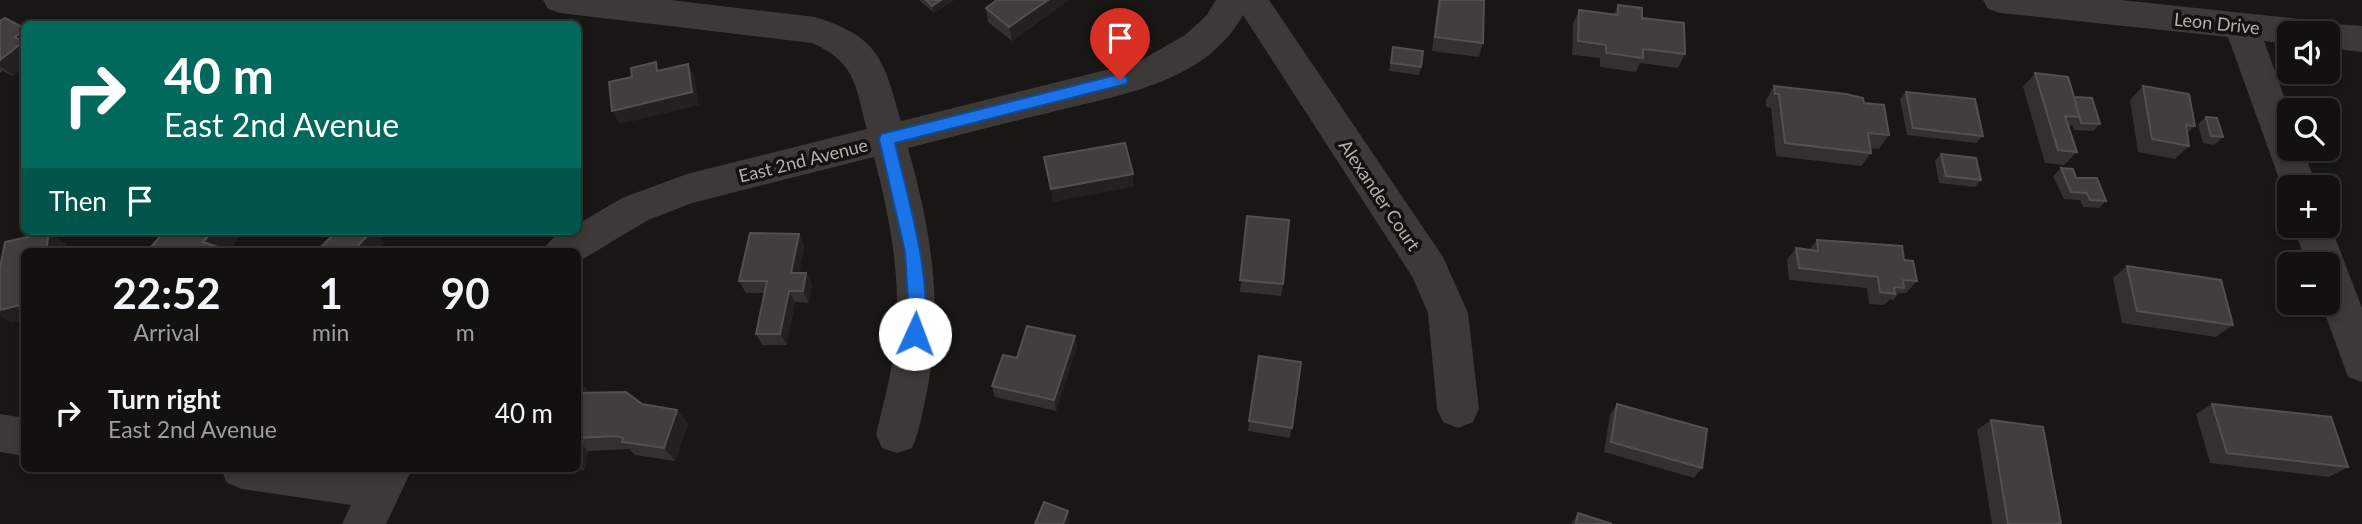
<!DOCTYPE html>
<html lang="en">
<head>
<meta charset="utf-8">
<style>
  :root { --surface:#121110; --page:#1b1a19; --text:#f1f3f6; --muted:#9c9d9f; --line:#313130 }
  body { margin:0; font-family:Lato,sans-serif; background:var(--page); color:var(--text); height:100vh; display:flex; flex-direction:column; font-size:26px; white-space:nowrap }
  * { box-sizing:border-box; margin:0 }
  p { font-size:23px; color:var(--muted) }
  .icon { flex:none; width:38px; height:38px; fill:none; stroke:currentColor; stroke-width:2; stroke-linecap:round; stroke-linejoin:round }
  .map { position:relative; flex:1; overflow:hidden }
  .drawer { position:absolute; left:21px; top:248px; width:560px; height:224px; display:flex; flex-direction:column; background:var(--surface); border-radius:10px; box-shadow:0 4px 10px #0003,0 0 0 2px var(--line) }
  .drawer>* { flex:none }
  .guide { position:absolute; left:21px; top:21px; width:560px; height:214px; border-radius:10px; box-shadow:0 4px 10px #0003,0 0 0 2px var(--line); background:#00695c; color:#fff; overflow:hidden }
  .controls { position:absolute; left:2277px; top:21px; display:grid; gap:14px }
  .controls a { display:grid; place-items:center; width:63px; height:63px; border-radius:10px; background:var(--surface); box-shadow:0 4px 10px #0003,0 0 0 2px var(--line); font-size:35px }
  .pin { position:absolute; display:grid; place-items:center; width:60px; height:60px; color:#fff; margin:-72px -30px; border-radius:50% 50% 50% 0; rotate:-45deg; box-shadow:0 0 7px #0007 }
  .pin .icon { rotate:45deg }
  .me { position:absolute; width:77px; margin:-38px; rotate:2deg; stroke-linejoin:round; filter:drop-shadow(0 0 5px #0008) }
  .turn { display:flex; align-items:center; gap:24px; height:147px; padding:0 28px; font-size:32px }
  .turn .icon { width:91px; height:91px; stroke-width:2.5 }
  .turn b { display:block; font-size:49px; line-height:60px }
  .then { display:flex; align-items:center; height:66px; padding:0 28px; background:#0003; gap:14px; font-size:26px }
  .eta { display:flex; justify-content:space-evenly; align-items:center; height:119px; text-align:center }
  .eta b { font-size:42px; font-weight:700; line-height:49px }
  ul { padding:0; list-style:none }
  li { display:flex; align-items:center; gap:21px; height:91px; padding:0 28px }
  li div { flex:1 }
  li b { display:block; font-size:26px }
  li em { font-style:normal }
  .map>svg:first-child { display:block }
</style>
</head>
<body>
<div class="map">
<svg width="2362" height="524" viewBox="0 0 2362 524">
  <rect width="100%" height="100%" fill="#181715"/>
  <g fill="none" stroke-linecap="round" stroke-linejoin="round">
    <!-- minor -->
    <g fill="#3d3936" fill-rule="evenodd">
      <path d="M543,0H670L815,17C880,37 884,61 901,121L1138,62L1185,35L1206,16L1216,0H1269L1443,257L1468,313L1479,409L1473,422L1458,428L1443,422L1437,409L1428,313L1413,278L1243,15C1205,84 1118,95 1048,113C1002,124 955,136 908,148C931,229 944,307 927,391C923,410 920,430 912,448L897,453L882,448L876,434C886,394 897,353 897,312C898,259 887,207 874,157L692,203L648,220L578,262V252H543C550,237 560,231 578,231V224L622,198L687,174L867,129C855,86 857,63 812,43L560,13L548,9Z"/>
      <path d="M1983,0H2121L2309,20C2325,25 2344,24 2362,26V52L2328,48V33H2289V44L2264,41L2289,110V149H2303L2317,187H2289V199L2286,198L2228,37L2000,13L1988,9Z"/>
      <path d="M2328,219L2362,308V382L2348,377L2321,303H2328V264H2307L2293,226H2328Z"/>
      <path d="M0,414L24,418V456L0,452Z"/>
      <path d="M221,469H412L386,524H342L351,505L242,489L227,483Z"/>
    </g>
  </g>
  <!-- wall -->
  <g fill="#33302e">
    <path d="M919,0H954L934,13Z"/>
    <path d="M1069,0L1012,41L988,22L986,8Z"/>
    <path d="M1438,0H1484L1483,43L1479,57L1432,51Z"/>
    <path d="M1618,5L1642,18L1685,54L1678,68L1640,63L1636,72L1600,67V58L1572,55L1573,24L1579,10L1614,14Z"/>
    <path d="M0,21L24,28V67L13,76L3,71L0,73Z"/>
    <path d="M1393,47L1421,67L1419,75L1389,71Z"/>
    <path d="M2035,73L2074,97L2100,124L2093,131L2074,130L2072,124L2069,128L2077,152L2064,165L2045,163L2023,87Z"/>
    <path d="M1774,86L1864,103L1889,135L1879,149L1870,148L1871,153L1861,166L1776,156L1771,108L1766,107V100Z"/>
    <path d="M2143,86L2195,126L2187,133L2189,146L2175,159L2138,152L2130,100Z"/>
    <path d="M1906,92L1983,136L1976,143L1907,135L1900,99Z"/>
    <path d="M2206,117L2223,137L2214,145L2203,143L2198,124Z"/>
    <path d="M1941,154L1981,180L1975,187L1939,183L1935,161Z"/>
    <path d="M2061,168L2076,178L2106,201L2099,208L2083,207L2080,200L2064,199L2053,176Z"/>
    <path d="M1247,216L1283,284L1281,296L1240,292Z"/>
    <path d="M799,234L804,246L799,273H806L812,284L809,303L795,302L787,345H762L756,334L764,293H746L739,281Z"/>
    <path d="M1817,240L1904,260L1917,281L1906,293H1899L1893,300L1890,299L1884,305L1869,304L1867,288L1789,280L1787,260L1796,248L1809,250Z"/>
    <path d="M2127,266L2233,325L2216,337L2122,323L2113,278Z"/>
    <path d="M1077,347L1056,411L995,397L992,386L1017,358Z"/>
    <path d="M1301,362L1290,438L1248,431L1249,421Z"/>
    <path d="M578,380L588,391V393L677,410L688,424L675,461L635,455L629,449L588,451L585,470L512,473L507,469H578Z"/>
    <path d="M1617,404L1702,468L1694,478L1604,452L1610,415Z"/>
    <path d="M2212,404L2348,467L2329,477L2210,463L2196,414Z"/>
    <path d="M1991,420L2061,524H1992L1977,430Z"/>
    <path d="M1578,513L1612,524H1571Z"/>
  </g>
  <!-- shaded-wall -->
  <g fill="#22211f">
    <path d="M941,0H954L934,13L932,6Z"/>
    <path d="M1048,0H1069L1012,41L1009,27Z"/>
    <path d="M24,30V67L13,76L0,66V60L15,37Z"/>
    <path d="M688,64L695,77L699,105L620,124L612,111Z"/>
    <path d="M1133,174V187L1053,202L1051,189Z"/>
    <path d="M213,231H233L240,237L228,252L203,242Z"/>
    <path d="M368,231H389L388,235L380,238L385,243L376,252H352Z"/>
    <path d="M49,232L66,244L65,251L67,252H46Z"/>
    <path d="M799,234L804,246L797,285L791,273Z"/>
    <path d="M806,273L812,284L809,303L803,291Z"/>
    <path d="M789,291L795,302L787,345L780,334Z"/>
    <path d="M24,304V320L11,323L0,316V310Z"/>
    <path d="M1075,336L1077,347L1056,411L1054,400Z"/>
    <path d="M578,380L588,391L585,407L578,398Z"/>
    <path d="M677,410L688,424L675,461L664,448Z"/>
    <path d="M578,440L588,451L585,470L578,463Z"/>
    <path d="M1068,511L1070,520L1069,524H1063Z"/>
  </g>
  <!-- building -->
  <g fill="#413e3b" stroke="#544f4c" stroke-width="2">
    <path d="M926,0H941L932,6Z"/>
    <path d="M997,0H1048L1009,27L986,8Z"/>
    <path d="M1440,0H1484L1483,43L1435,37Z"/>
    <path d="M1618,5L1642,8V18L1684,23L1685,54L1643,49V58L1606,53V45L1578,41L1579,10L1618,15Z"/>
    <path d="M5,18L24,28V30L15,37L23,42L0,60V21Z"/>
    <path d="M1393,47L1423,51L1421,67L1391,63Z"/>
    <path d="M656,62L657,71L688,64L692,92L612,111L609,82L632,77L631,68Z"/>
    <path d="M2035,73L2068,77L2080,117L2065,116L2077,152L2058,150Z"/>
    <path d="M1774,86L1846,94L1863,98L1864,103L1884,105L1889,135L1868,133L1871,153L1785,143L1779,94H1775Z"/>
    <path d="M2143,86L2189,94L2195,126L2186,125L2189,146L2152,139Z"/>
    <path d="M1906,92L1975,99L1983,136L1913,128Z"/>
    <path d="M2074,97L2092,98L2100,124L2081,123Z"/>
    <path d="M2206,117L2217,118L2223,137L2211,136Z"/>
    <path d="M1125,143L1133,174L1051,189L1044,157Z"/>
    <path d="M1941,154L1976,158L1981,180L1946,176Z"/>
    <path d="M2061,168L2073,169L2076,178H2097L2106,201L2090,200L2087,193L2071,192Z"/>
    <path d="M1247,216L1289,220L1283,284L1240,280Z"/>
    <path d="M165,231H213L203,242L232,252H162L150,248Z"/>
    <path d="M337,231H372L352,252H316Z"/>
    <path d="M49,232L46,252H24V304L0,310V268L5,242Z"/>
    <path d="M750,233L799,234L791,273H806L803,291H789L780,334H756L767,281H739Z"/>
    <path d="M1817,240L1902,246L1904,260L1913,261L1917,281L1903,280L1904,288L1894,287L1895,294L1880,292L1878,277L1799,268L1796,248L1818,251Z"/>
    <path d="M2127,266L2221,280L2233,325L2137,311Z"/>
    <path d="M1027,326L1075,336L1054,400L992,386L1003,355L1017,358Z"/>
    <path d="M1259,356L1301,362L1292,428L1249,421Z"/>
    <path d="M626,392L642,404L677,410L664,448L622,442L623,438L616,436L578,438V393Z"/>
    <path d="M1617,404L1707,429L1702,468L1611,442Z"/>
    <path d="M2212,404L2331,417L2348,467L2227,453Z"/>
    <path d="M1991,420L2043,427L2061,524H2008Z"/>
    <path d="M1044,502L1068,511L1063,524H1035Z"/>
    <path d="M1578,513L1612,524H1576Z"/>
  </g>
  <!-- route -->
  <path fill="#1a73e8" stroke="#114b97" stroke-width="2" d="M1120,74L1126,76L1128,80L1126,84L895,143C905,186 939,300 920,339L915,341L909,339L906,334L909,313L905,252L879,139L881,134Z"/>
  <g text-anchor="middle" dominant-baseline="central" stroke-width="7" stroke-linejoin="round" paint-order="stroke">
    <!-- street labels -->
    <g font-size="18" fill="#b9ada6" stroke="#131210">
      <text transform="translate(2217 23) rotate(6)">Leon Drive</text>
      <text transform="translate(803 160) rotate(-14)">East 2nd Avenue</text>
      <text transform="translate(1380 195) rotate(56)">Alexander Court</text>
    </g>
  </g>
</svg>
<div class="controls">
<a><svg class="icon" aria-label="sound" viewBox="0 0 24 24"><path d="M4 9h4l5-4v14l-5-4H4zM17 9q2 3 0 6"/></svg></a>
<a><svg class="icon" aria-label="search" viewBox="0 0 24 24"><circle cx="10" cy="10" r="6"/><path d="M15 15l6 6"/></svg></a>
<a>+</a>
<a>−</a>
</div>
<div class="pin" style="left:1120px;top:80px;background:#d93025"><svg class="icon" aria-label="arrive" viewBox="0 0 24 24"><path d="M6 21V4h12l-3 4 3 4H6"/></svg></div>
<svg class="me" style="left:915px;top:334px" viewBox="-20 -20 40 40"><circle r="19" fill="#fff"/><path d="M0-13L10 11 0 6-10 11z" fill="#1a73e8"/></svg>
<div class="guide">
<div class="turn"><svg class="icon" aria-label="right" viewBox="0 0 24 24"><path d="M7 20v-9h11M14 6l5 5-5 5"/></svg><div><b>40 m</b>East 2nd Avenue</div></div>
<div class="then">Then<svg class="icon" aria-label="arrive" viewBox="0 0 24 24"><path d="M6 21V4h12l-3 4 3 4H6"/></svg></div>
</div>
<section class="drawer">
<div class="eta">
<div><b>22:52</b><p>Arrival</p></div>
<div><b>1</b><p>min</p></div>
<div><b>90</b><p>m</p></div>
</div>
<ul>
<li><svg class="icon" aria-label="right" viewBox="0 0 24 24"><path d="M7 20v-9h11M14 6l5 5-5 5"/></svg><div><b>Turn right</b><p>East 2nd Avenue</p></div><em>40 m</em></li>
</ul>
</section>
</div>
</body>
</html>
